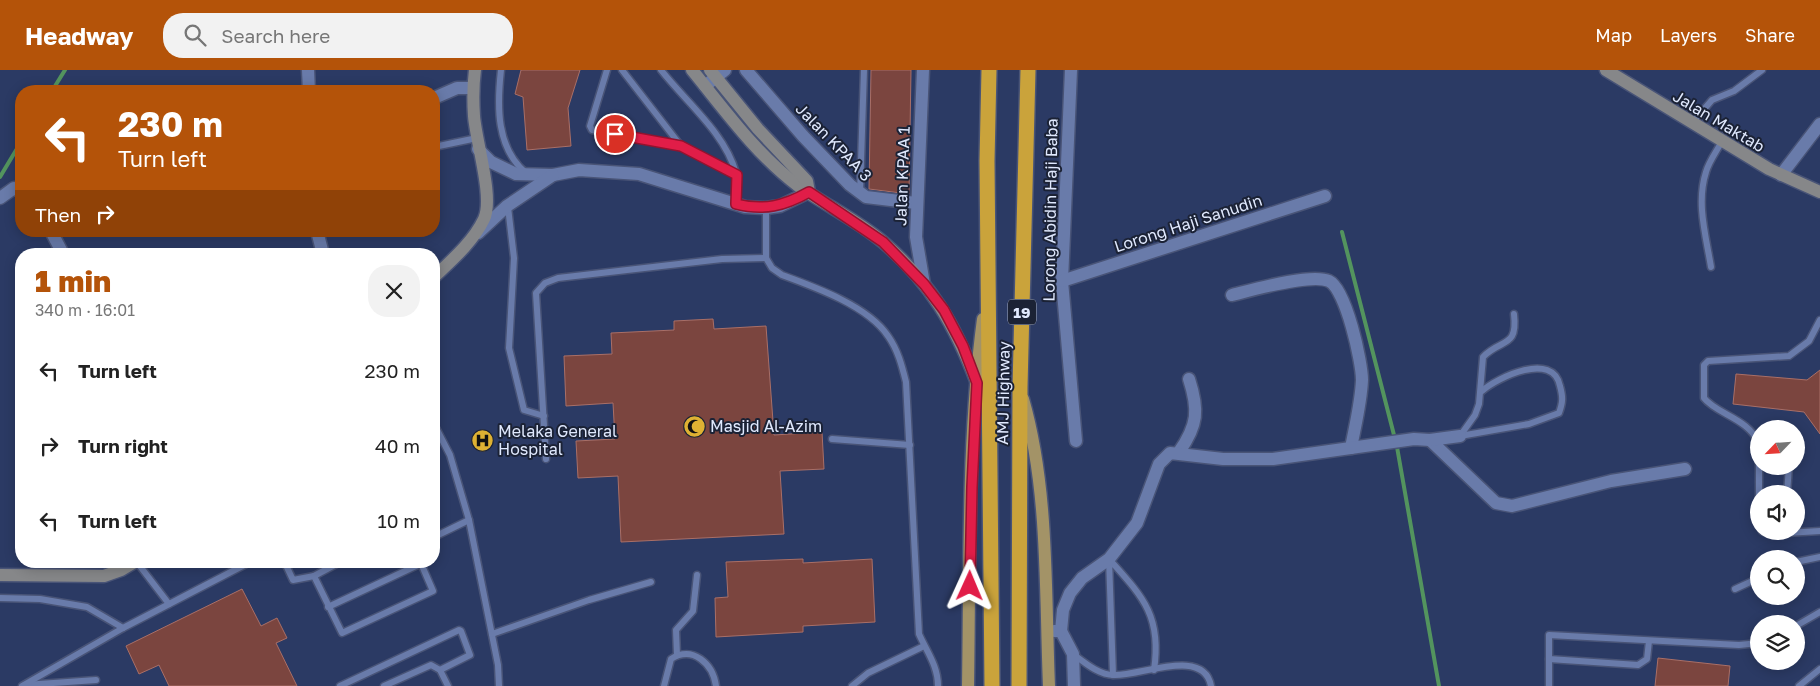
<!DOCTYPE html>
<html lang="en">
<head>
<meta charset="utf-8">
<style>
  :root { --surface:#fff; --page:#f2f2f2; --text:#222; --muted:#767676; --accent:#b45309 }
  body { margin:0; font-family:"Golos Text",sans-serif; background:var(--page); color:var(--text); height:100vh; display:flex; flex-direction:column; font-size:19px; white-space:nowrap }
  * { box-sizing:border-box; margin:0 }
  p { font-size:16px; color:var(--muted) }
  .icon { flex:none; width:28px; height:28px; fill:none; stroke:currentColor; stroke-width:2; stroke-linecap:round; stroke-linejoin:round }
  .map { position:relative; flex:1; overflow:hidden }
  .sheet { position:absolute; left:15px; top:178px; width:425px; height:320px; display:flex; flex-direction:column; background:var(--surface); border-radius:20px; box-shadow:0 2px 12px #0003 }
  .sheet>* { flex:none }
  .guide { position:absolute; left:15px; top:15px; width:425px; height:152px; border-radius:20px; box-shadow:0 2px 12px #0003; background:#b45309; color:#fff; overflow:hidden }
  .needle { width:32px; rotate:245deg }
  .controls { position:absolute; left:1750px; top:350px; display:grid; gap:10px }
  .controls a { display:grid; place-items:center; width:55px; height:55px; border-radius:50%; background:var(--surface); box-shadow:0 2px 12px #0003; font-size:25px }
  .pin { position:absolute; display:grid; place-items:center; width:42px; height:42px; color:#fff; margin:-21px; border:2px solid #fff; border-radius:50%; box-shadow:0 1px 5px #0007 }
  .me { position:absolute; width:55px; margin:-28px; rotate:1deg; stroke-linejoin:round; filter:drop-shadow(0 0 4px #0008) }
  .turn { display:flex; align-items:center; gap:18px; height:105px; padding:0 20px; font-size:22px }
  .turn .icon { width:65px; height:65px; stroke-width:2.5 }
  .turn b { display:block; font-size:35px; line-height:42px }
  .then { display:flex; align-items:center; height:48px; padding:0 20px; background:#0003; gap:10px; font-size:19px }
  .round { display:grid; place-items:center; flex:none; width:52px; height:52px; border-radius:20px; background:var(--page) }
  .overview { display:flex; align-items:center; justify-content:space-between; height:85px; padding:0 20px }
  h1 { font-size:30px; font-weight:800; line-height:38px; color:var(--accent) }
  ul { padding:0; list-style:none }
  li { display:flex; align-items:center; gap:15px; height:75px; padding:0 20px }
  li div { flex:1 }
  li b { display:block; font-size:19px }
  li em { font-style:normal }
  header { display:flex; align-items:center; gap:30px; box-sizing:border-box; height:70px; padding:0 25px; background:var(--accent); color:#fff }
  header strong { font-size:24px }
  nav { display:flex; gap:28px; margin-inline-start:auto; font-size:18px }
  .search { width:350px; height:45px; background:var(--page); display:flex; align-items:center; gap:12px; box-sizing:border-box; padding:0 18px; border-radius:20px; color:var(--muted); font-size:19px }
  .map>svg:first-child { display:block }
</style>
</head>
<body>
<header>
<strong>Headway</strong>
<div class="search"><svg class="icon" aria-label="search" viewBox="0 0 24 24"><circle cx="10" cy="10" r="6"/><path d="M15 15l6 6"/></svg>Search here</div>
<nav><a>Map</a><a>Layers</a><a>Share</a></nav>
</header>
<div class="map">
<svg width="1820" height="616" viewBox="0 0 1820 616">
  <rect width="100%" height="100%" fill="#2b3a64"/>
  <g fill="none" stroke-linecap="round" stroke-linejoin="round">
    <!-- stream -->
    <g stroke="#53945e" stroke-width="4">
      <path d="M52,21L65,0"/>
      <path d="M0,107L21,72"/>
      <path d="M1342,162L1394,365"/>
      <path d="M1397,377L1439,616"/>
    </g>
  </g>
  <!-- building -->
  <g fill="#7b453f" stroke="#a96f67">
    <path d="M521,0H580L568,38L571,76L527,80L523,27L515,24Z"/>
    <path d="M871,0H911L909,124L869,119Z"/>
    <path d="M713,249L714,259L766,256L774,365L822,362L824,399L780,401L784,464L621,472L618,406L578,408L576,371L615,369L613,333L566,336L564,286L612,284L611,263L674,260V251Z"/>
    <path d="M1820,300V364L1804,342L1733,334L1736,304L1807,310Z"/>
    <path d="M803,489V493L872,489L875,552L803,556V562L716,567L715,528L728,527L726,492Z"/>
    <path d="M242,519L261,556L277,548L287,568L276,573L297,616H169L159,595L139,604L126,576Z"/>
    <path d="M1658,588L1730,596L1728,616H1655Z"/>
  </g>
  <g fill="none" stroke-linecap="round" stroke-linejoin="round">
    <defs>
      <g id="lane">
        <path d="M501,0C497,36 496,78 526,103"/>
        <path d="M607,0L590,56L592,60L681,76L737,105"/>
        <path d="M622,0L681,76"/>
        <path d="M661,0C686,32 725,63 736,103C739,112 736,125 736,134"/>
        <path d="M1692,53L1712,30L1734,21L1762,0"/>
        <path d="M434,77L477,68"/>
        <path d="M860,123L864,0"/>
        <path d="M508,137L514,188L509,278L524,340L544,346"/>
        <path d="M766,138V188L772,198L782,205C815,217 868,236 888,266C898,280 902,296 906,312L919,564C927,582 938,596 938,616"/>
        <path d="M1711,197C1706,166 1696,133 1706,102C1709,91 1717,81 1722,71"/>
        <path d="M434,354L450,385L469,450L498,595L499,616"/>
        <path d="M1460,366L1529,354L1559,343C1563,332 1563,327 1560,316C1553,281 1498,307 1482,321"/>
        <path d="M1460,366L1475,345L1479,334L1483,287C1501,268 1518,279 1514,244"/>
        <path d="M832,369L910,375"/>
        <path d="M546,389L536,223L545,213L558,208L722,189L766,188"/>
        <path d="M1787,424L1789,396"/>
        <path d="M434,436V442"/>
        <path d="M1759,454V374C1750,349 1716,344 1704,328V295L1708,291L1789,286L1809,271L1820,250"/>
        <path d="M1762,461L1769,464L1820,461"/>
        <path d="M434,467L469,450"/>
        <path d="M136,491L169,534"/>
        <path d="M284,491L293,510L314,506L342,563L433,521L420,491"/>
        <path d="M1796,492L1820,487"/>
        <path d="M314,506L342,491"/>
        <path d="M1735,519L1759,508"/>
        <path d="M0,528L40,529L87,537L123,558"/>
        <path d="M328,537L420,494"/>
        <path d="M1796,556L1820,542"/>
        <path d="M492,564L589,530L651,512"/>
        <path d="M1073,584C1085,593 1099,605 1114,605C1141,606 1204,577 1211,616"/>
        <path d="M677,585L676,560L693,541L697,505"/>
        <path d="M1549,589L1638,595L1647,589L1649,571"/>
        <path d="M1113,605L1109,489C1143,527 1162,546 1154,600"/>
        <path d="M25,615L96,610"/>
        <path d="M22,616L123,558L252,491"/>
        <path d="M340,616L459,560L461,561L470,585L440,600"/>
        <path d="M384,616L431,595L440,600L448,616"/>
        <path d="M664,616L671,589C693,575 713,594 716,616"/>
        <path d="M852,616L868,603L924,576"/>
        <path d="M1549,616V565L1739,575L1759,573"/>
        <path d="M1799,616L1820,599"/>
      </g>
      <g id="street">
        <path d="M308,0L309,21"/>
        <path d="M746,0L803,66L850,115L866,127L916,133"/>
        <path d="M923,0L916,167L924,214"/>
        <path d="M1071,0L1062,211L1076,371"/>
        <path d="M705,16L725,0"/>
        <path d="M434,28L457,18H473"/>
        <path d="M478,79L491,92L516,104L553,105L579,100L639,104L745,137L766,138L780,136L809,122"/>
        <path d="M1781,105L1820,54"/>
        <path d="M0,128L14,118L21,122"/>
        <path d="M51,161L63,184"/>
        <path d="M317,161L323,184"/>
        <path d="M478,163L507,136L553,105"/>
        <path d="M1062,211L1325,126"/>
        <path d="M1232,225C1252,220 1311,203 1329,211C1346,219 1362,292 1362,310C1361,333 1355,356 1351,378"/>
        <path d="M1430,370L1496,433L1512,436L1611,411L1685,399"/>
        <path d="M1179,382C1198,355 1199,340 1189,309"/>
        <path d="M1054,561H1061L1073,584L1074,616"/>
        <path d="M1061,561L1063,540L1070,523L1082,508L1109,489L1137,453L1159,394L1170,383L1223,389H1273L1414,369L1430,370L1460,366"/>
      </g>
      <g id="secondary">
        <path d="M692,0C724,39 756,84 797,115C825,135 857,150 883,172C931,213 955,255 977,313"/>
        <path d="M710,0L758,59L807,111L809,122"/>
        <path d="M1606,0L1769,99L1820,122"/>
        <path d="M434,207C452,190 473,172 484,149C494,128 476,72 474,46C473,31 473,15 475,0"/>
        <path d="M0,505L104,506L121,500L136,491"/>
      </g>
      <g id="primary">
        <path d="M1023,329C1049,419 1045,522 1049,616"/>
        <path d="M968,616C970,494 967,370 983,249"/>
      </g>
      <g id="highway">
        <path d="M989,0L987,91L992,616"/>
        <path d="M1019,616L1020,317L1028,0"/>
      </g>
    </defs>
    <!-- lane casing -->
    <use href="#lane" stroke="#495477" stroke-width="9"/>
    <!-- street casing -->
    <use href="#street" stroke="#495477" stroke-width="15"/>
    <!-- secondary casing -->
    <use href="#secondary" stroke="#495477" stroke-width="15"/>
    <!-- primary casing -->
    <use href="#primary" stroke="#495477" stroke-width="15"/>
    <!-- highway casing -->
    <use href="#highway" stroke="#495477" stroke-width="18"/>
    <!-- lane -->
    <use href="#lane" stroke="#697baa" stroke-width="6"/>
    <!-- street -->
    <use href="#street" stroke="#697baa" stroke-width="12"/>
    <!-- secondary -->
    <use href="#secondary" stroke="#868789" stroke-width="12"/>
    <!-- primary -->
    <use href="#primary" stroke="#a39367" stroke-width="12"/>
    <!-- highway -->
    <use href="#highway" stroke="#caa33b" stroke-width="15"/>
  </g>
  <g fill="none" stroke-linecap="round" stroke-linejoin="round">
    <defs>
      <path id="route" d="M615,64L681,76L737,105L736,134C764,141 784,136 809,122L883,172L924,214L944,240L963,276L977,313L972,417L970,516"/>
    </defs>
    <!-- route casing -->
    <use href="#route" stroke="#92132f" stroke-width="12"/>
    <!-- route -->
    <use href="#route" stroke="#e11d48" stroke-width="9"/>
  </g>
  <!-- icons -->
  <defs>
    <symbol id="mosque-disc" viewBox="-11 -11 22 22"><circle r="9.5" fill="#deb133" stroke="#1b2235"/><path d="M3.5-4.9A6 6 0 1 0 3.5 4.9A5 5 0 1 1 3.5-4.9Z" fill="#111"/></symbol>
    <symbol id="hospital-disc" viewBox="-11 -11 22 22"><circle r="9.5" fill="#deb133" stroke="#1b2235"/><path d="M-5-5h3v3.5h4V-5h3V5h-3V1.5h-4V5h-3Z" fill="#111"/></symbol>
  </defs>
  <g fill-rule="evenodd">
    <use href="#mosque-disc" x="682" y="344" width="25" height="25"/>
    <use href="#hospital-disc" x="470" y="358" width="25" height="25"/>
  </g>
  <g text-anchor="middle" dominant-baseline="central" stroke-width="4" stroke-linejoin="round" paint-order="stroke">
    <!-- shield labels -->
    <rect fill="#1b2235" stroke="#a5adc2" stroke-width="1" x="1008" y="229.5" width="28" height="25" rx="4"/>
    <g font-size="15" font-weight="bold" fill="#e0e9fe">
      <text x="1022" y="242">19</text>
    </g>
    <!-- street labels -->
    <g font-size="16" fill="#e0e9fe" stroke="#1b2235">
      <text transform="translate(1719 51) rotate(31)">Jalan Maktab</text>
      <text transform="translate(834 72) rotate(46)">Jalan KPAA 3</text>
      <text transform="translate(902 106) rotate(-88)">Jalan KPAA 1</text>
      <text transform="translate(1050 140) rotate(-89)">Lorong Abidin Haji Baba</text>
      <text transform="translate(1188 153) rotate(-18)">Lorong Haji Sanudin</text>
      <text transform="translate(1003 323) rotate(-89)">AMJ Highway</text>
    </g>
    <!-- poi labels -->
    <g font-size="16" fill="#e0e9fe" stroke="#1b2235" text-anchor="start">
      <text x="710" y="356">Masjid Al-Azim</text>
      <text x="498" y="361">Melaka General<tspan x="498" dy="18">Hospital</tspan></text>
    </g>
  </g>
</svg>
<div class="controls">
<a><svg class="needle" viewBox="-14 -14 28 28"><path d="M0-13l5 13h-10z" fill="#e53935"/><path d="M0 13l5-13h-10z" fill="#767676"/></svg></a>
<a><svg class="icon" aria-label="sound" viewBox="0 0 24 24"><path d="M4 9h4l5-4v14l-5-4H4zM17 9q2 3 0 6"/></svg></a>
<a><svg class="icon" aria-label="search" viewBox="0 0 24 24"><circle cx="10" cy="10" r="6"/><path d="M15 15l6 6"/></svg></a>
<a><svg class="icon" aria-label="layers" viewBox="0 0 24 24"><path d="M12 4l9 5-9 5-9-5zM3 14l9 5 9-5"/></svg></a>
</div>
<div class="pin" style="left:615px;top:64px;background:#d93025"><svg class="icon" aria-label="arrive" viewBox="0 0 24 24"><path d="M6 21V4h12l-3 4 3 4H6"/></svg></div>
<svg class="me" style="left:970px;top:516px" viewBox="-20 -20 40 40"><path d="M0-17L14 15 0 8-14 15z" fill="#e11d48" stroke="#fff" stroke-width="4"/></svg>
<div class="guide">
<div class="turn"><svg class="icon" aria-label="left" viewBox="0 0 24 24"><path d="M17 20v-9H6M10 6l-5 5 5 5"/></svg><div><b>230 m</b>Turn left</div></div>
<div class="then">Then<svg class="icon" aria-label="right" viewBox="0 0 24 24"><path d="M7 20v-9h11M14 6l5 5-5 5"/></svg></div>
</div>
<section class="sheet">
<div class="overview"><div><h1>1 min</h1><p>340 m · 16:01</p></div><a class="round"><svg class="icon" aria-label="close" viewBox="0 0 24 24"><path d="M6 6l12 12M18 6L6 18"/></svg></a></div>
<ul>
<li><svg class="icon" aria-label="left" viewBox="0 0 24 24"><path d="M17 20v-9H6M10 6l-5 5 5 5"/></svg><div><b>Turn left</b></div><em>230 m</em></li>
<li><svg class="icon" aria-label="right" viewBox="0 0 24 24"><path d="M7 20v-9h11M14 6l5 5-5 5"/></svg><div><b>Turn right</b></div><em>40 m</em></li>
<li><svg class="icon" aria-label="left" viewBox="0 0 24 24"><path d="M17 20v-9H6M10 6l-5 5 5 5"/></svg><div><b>Turn left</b></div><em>10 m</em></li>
</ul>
</section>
</div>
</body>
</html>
